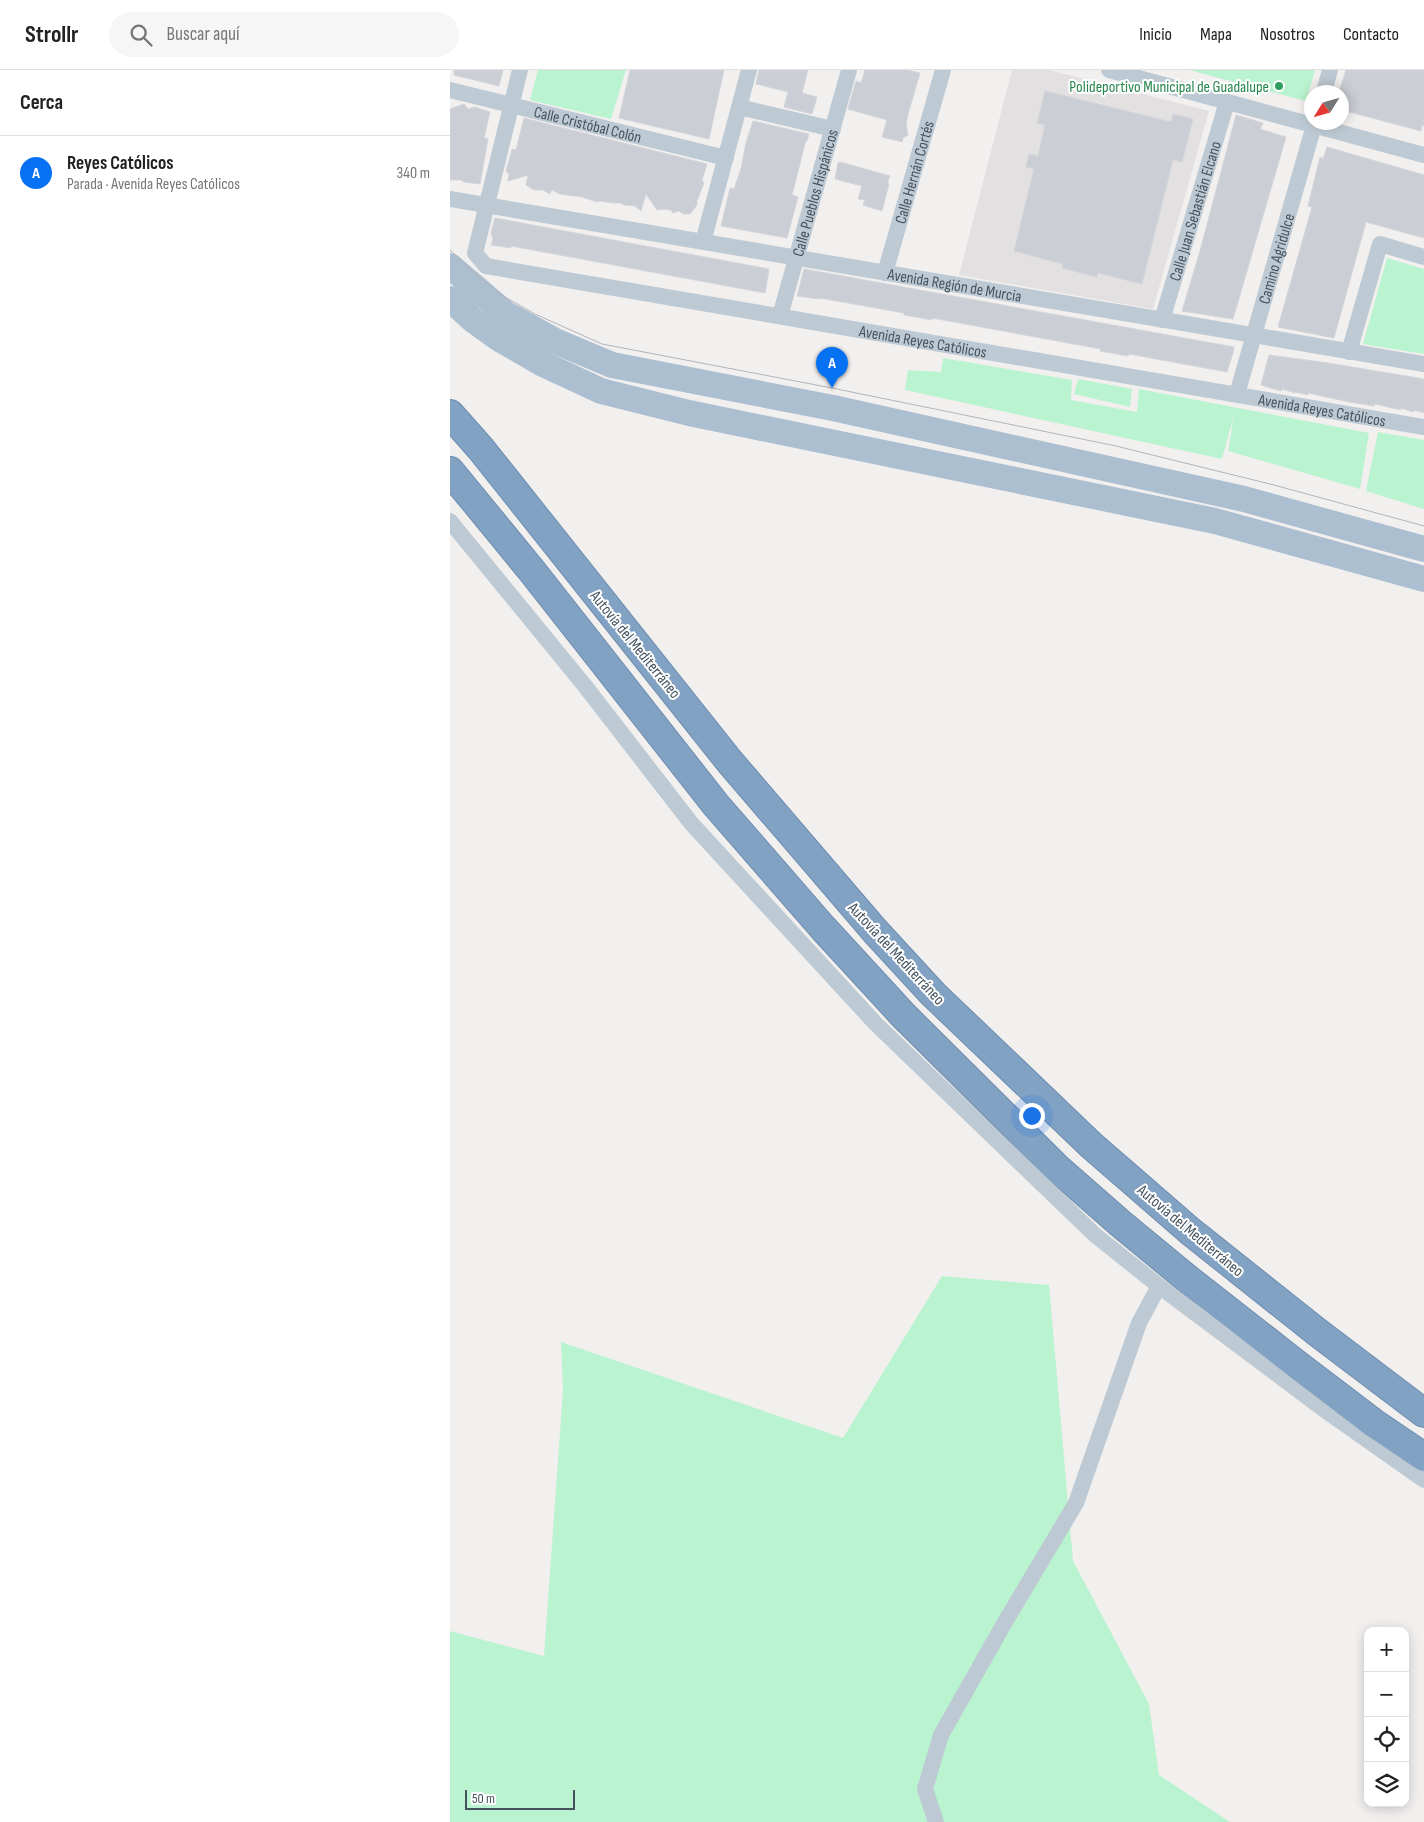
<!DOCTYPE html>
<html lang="es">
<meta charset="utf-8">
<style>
body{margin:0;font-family:"Sofia Sans Condensed",sans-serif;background:#f6f6f6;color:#222}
.controls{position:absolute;right:15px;bottom:15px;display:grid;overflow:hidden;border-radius:10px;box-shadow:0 2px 12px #0003}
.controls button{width:45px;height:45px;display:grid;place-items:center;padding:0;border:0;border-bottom:1px solid #e0e0e0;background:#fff;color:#222;font:25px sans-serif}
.compass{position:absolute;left:854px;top:15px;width:45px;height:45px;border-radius:50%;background:#fff;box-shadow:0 2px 12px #0003;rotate:233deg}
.scale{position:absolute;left:15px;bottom:12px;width:110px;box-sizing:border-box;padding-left:5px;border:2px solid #45535f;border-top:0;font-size:14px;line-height:18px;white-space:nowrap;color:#45535f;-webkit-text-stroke:4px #fff;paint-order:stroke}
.you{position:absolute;left:581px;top:1045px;width:18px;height:18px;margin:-12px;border:4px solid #fff;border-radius:50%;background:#1a73e8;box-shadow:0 0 0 8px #1a73e833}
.badge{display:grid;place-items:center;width:32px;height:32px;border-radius:50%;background:#0771f3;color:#fff;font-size:16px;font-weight:700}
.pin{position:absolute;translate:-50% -41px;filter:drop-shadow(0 1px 2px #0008)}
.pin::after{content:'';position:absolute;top:26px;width:18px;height:15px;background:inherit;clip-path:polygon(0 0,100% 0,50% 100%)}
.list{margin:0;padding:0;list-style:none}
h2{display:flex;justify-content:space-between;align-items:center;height:65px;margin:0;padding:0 20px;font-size:21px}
h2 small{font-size:16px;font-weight:400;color:#767676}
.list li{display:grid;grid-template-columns:32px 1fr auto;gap:15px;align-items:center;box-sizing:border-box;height:75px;padding:0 20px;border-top:1px solid #e0e0e0}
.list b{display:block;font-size:19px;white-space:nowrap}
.list p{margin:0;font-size:16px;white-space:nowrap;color:#767676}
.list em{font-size:16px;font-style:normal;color:#767676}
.icon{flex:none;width:28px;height:28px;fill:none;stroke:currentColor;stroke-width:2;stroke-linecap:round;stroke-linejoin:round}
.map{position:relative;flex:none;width:974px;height:1752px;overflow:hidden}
header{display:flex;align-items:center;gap:30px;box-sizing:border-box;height:70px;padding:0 25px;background:#fff;border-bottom:1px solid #e0e0e0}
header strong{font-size:24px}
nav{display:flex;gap:28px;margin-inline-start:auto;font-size:18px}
.search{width:350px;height:45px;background:#f6f6f6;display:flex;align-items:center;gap:12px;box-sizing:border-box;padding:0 18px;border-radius:28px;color:#767676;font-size:19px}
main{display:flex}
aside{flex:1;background:#fff}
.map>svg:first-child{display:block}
.education{fill:#e3e0e1}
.green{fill:#baf3cf}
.building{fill:#cbced4;stroke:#d3d5db}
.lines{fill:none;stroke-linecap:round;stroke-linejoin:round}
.motorway-casing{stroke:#6d8daf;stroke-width:30}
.minor{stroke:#becad3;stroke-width:16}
.primary{stroke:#acbfd1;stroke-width:26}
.motorway{stroke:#82a2c3;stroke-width:28}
.tram{stroke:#b1b4ba;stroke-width:1}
.leisure-dot{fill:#2e9e5b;stroke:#fff;stroke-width:2}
.labels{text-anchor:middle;stroke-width:4;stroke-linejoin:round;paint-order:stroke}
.leisure-label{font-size:16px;fill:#27864d;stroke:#fff;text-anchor:end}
.street-label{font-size:16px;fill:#45535f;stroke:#fff}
</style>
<header>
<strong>Strollr</strong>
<div class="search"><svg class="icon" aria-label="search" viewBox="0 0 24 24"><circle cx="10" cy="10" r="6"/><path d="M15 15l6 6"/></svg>Buscar aquí</div>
<nav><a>Inicio</a><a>Mapa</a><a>Nosotros</a><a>Contacto</a></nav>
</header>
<main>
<aside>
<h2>Cerca<small></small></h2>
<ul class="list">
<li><span class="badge">A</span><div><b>Reyes Católicos</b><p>Parada · Avenida Reyes Católicos</p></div><em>340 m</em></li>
</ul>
</aside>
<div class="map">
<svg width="974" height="1752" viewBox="0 0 974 1752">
<rect width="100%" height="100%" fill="#f2efef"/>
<polygon class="education" points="562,0 599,0 759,41 703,239 509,205"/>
<g class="green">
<polygon points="88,0 176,0 161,49 80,30"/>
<polygon points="739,0 865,0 856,31"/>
<polygon points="937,188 974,199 974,284 913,274"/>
<polygon points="493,288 622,310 621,330 687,342 689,319 919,363 910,419 778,381 784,345 772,389 455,320 458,300 491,302"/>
<polygon points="628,309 682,319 680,337 624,324"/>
<polygon points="928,362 974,370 974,439 916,421"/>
<polygon points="492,1206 599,1215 623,1491 699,1634 709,1705 780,1752 0,1752 0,1561 94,1586 113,1320 111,1272 393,1368"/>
</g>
<g class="building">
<polygon points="4,0 53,0 49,16 4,5"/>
<polygon points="180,0 274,0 259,69 169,48"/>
<polygon points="309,0 358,0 352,23 367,27 362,44 334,37 338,22 306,14"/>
<polygon points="415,0 457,0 470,3 458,44 456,55 458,65 453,68 452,72 432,67 437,50 398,39 406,11 411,13"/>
<polygon points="896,0 974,0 974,56 972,55 971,61 892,40 892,22 889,22"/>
<polygon points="595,21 721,52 723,44 743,49 732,92 723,90 692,214 648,203 647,207 612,198 613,194 564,181 584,99 576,97 579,84 588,86 595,55 587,53"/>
<polygon points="14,34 18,39 25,37 40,42 34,68 38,69 30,114 14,112 11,110 0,110 0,39"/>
<polygon points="786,45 813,53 810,59 836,67 783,249 732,241 750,181"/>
<polygon points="74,48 257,94 252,110 254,113 247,131 247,135 240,144 233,144 229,141 223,143 221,140 214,139 207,140 196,124 191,141 185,136 174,135 171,133 162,133 151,131 147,132 132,127 110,124 102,120 100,124 93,120 84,120 76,115 78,105 58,111 59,104 56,101 62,79 66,80"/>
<polygon points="303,51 359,64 357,71 356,70 342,125 348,127 337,168 271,156 280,118 284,119 291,99 296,73"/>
<polygon points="877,77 974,105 974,168 916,152 884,268 828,257 862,137 858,136 870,87 873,89"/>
<polygon points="390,92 440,106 437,113 439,114 432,141 413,135 415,130 408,129 412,116 385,109 388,93"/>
<polygon points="45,148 319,199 315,223 61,176 61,178 41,175 43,169 41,163"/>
<polygon points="354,199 784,277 783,283 777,302 679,284 678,286 650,281 651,279 482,248 482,250 454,245 454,243 370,228 369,229 347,226"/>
<polygon points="819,285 878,293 974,309 974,343 964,340 963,342 951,338 951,340 925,334 924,336 899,332 858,323 858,325 845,322 845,323 832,319 831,321 811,315"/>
</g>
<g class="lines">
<g class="motorway-casing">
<g id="motorway">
<polyline points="0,344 31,379 280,692 425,861 483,924 641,1075 740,1161 867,1262 974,1343"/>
<polyline points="0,401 82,501 266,735 373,858 453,945 606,1097 671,1154 739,1210 845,1293 925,1354 974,1387"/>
</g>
</g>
<g class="minor">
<path id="s1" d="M 70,0 L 25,183 L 36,196 L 974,357"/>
<polyline points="659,0 974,85"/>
<path id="s2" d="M 0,20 L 276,88"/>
<polyline points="874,22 880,0"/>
<polyline points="289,37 383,59"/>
<path id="s3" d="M 0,129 L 974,294"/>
<polyline points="253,172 299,0"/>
<path id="s4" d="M 435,203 L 493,0"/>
<path id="s5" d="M 330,246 L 399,0"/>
<path id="s6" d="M 712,250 L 777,32"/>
<polyline points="899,282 930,174 974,187"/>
<path id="s7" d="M 787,324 L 865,52"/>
<polyline points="0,451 135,616 241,753 425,953 645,1165 709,1216 876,1341 974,1410"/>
<polyline points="486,1752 475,1719 491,1665 555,1552 626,1433 689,1253 709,1216"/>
</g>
<g class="primary">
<polyline points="0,196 56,244 105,271 162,295 383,338 794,429 974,479"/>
<polyline points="0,229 23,250 48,268 93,294 151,321 239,343 765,451 974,509"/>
</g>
<use href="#motorway" class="motorway"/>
<polyline class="tram" points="0,180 24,203 53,226 85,244 152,274 382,318 666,376 824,415 974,456"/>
</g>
<circle class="leisure-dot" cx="829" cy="16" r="5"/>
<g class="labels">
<g class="leisure-label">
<text x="819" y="22">Polideportivo Municipal de Guadalupe</text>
</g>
<g class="street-label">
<text dy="6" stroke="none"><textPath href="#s2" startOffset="142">Calle Cristóbal Colón</textPath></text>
<text dy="6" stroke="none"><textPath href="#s4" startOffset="105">Calle Hernán Cortés</textPath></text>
<text dy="6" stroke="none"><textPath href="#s5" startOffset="128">Calle Pueblos Hispánicos</textPath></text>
<text dy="6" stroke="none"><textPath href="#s6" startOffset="114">Calle Juan Sebastián Elcano</textPath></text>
<text dy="6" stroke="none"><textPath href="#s7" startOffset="141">Camino Agridulce</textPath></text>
<text dy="6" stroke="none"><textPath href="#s3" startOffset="512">Avenida Región de Murcia</textPath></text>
<text dy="6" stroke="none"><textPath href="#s1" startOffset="649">Avenida Reyes Católicos</textPath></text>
<text dy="6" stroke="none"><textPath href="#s1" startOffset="1054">Avenida Reyes Católicos</textPath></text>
<text transform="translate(186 574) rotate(51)" y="6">Autovía del Mediterráneo</text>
<text transform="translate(447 883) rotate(47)" y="6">Autovía del Mediterráneo</text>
<text transform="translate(741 1160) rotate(40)" y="6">Autovía del Mediterráneo</text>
</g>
</g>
</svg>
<div class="controls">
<button>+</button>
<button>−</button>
<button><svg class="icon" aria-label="locate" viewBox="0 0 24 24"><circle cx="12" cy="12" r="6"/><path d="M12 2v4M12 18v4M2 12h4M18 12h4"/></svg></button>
<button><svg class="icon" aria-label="layers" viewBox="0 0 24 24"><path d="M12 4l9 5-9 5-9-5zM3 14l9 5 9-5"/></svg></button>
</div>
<svg class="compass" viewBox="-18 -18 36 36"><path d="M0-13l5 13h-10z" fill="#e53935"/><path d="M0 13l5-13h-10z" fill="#767676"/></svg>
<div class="scale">50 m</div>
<div class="you"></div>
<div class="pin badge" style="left:382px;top:318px">A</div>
</div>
</main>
